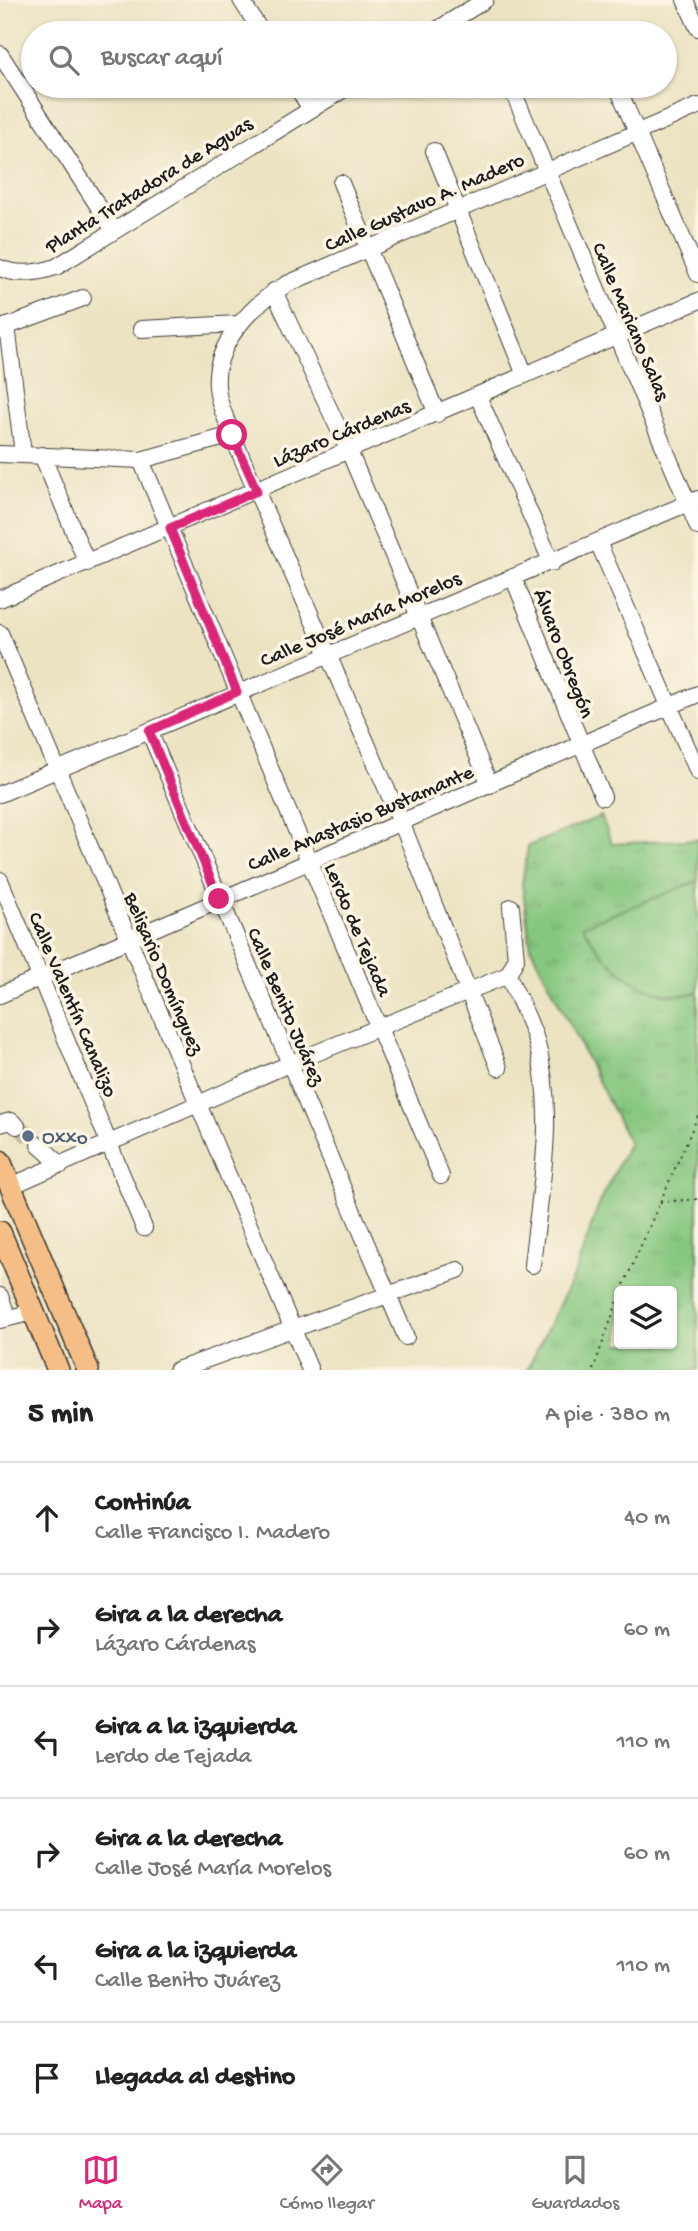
<!DOCTYPE html>
<html lang="es">
<meta charset="utf-8">
<style>
body{margin:0;font-family:"Gochi Hand",sans-serif;background:#f2f2f2;color:#222}
.controls{position:absolute;right:21px;bottom:21px;display:grid;overflow:hidden;border-radius:7px;box-shadow:0 2px 5px #0004}
.controls button{width:63px;height:63px;display:grid;place-items:center;padding:0;border:0;border-bottom:2px solid #e0e0e0;background:#fff;color:#222;font:35px sans-serif}
.stop{position:absolute;width:21px;height:21px;margin:-16px;border:5px solid #db2777;border-radius:50%;background:#fff}
.stop.end{background:#db2777;border-color:#fff;box-shadow:0 2px 7px #0008}
.list{margin:0;padding:0;list-style:none}
h2{display:flex;justify-content:space-between;align-items:center;height:91px;margin:0;padding:0 28px;font-size:30px}
h2 small{font-size:23px;font-weight:400;color:#767676}
.list li{display:grid;grid-template-columns:46px 1fr auto;gap:21px;align-items:center;box-sizing:border-box;height:112px;padding:0 28px;border-top:2px solid #e0e0e0}
.list b{display:block;font-size:26px;white-space:nowrap}
.list p{margin:0;font-size:23px;white-space:nowrap;color:#767676}
.list em{font-size:23px;font-style:normal;color:#767676}
.icon{flex:none;width:38px;height:38px;fill:none;stroke:currentColor;stroke-width:2;stroke-linecap:round;stroke-linejoin:round}
.map{position:relative;flex:none;width:698px;height:1370px;overflow:hidden}
.search{position:absolute;background:#fff;box-shadow:0 2px 5px #0004;left:21px;right:21px;top:21px;height:77px;display:flex;align-items:center;gap:18px;box-sizing:border-box;padding:0 24px;border-radius:38px;color:#767676;font-size:26px}
.sheet{height:763px;background:#fff}
nav{display:flex;justify-content:space-around;align-items:center;box-sizing:border-box;height:98px;border-top:2px solid #e0e0e0;background:#fff;font-size:19px;color:#767676}
nav a{display:grid;justify-items:center;gap:4px}
nav .on{color:#db2777}
.map>svg:first-child{display:block}
.grass{fill:url(#grass-tufts);stroke:#51724e;stroke-width:2;fill-rule:evenodd}
.pitch{fill:#86c77f;stroke:#51724e;stroke-width:2}
.lines{fill:none;stroke-linecap:round;stroke-linejoin:round}
.minor-tunnel{stroke:#c2bba2;stroke-width:16;stroke-dasharray:16 8;stroke-linecap:butt}
.minor-casing{stroke:#3b3a35;stroke-width:18}
.major-casing{stroke:#3b3a35;stroke-width:24}
.path{stroke:#3b3a35;stroke-width:2;stroke-dasharray:2 5;stroke-linecap:butt}
.minor{stroke:#fff;stroke-width:16}
.major{stroke:#f6be87;stroke-width:21}
.route{stroke:#db2777;stroke-width:9}
.service-dot{fill:#5c6f8a;stroke:#fcf5e5;stroke-width:2.5}
.labels{text-anchor:middle;stroke-width:7;stroke-linejoin:round;paint-order:stroke}
.street-label{font-size:21px;fill:#1c1c1c;stroke:#fcf5e5}
.service-label{font-size:21px;fill:#4e5e75;stroke:#fcf5e5;text-anchor:start}
</style>
<div class="map">
<svg width="698" height="1370" viewBox="0 0 698 1370">
<defs>
<pattern id="grass-tufts" width="24" height="20" patternUnits="userSpaceOnUse" patternTransform="scale(1.75)"><rect width="24" height="20" fill="#86c77f"/><path d="M3 7l-1-3M5 7V3M7 7l1-3M15 17l-1-3M17 17v-4M19 17l1-3" fill="none" stroke="#73aa6d"/></pattern>
</defs>
<rect width="100%" height="100%" fill="#fcf5e5"/>
<filter id="ink" filterUnits="userSpaceOnUse"><feTurbulence type="fractalNoise" baseFrequency=".0143" numOctaves="2"/><feDisplacementMap in="SourceGraphic" scale="14" xChannelSelector="R" yChannelSelector="G"/><feConvolveMatrix kernelMatrix="1 2 1 2 8 2 1 2 1" color-interpolation-filters="sRGB"/></filter>
<filter id="wash" filterUnits="userSpaceOnUse"><feTurbulence type="fractalNoise" baseFrequency=".00686" numOctaves="4" result="noise"/><feDisplacementMap in="SourceGraphic" scale="28" xChannelSelector="R" yChannelSelector="G"/><feGaussianBlur stdDeviation="1.57" result="paint"/><feColorMatrix in="noise" values="0 0 0 0 0 0 0 0 0 0 0 0 0 0 0 0 0 1.4 0 .05"/><feComposite in="paint" operator="in"/></filter>
<g filter="url(#wash)">
<rect width="100%" height="100%" fill="#ece3c3"/>
<path class="grass" d="M 601,816 L 612,844 L 698,839 L 698,1370 L 527,1370 L 575,1273 L 598,1207 L 629,1142 L 531,948 L 522,884 L 528,846 ZM 619,1291 L 672,1291 L 672,1344 L 619,1344 Z"/>
<path class="pitch" d="M 698,881 L 698,992 C 649,1007 606,964 582,926 Z"/>
</g>
<g filter="url(#ink)">
<g class="lines">
<polyline class="minor-tunnel" points="17,1126 39,1145"/>
<g class="minor-casing">
<g id="minor">
<polyline points="241,0 262,33"/>
<polyline points="685,0 698,28"/>
<polyline points="432,33 485,0"/>
<polyline points="0,54 113,229"/>
<polyline points="296,86 311,109"/>
<polyline points="617,86 698,274"/>
<polyline points="515,96 698,527"/>
<polyline points="434,151 525,375"/>
<polyline points="341,183 437,414"/>
<path d="M 0,268 C 18,276 38,273 56,267 L 349,86"/>
<polyline points="274,291 349,451 490,785"/>
<polyline points="7,326 23,454"/>
<polyline points="0,329 83,298"/>
<polyline points="141,329 238,324"/>
<polyline points="478,396 552,563"/>
<polyline points="0,454 141,460 232,435"/>
<polyline points="42,455 87,563"/>
<polyline points="141,460 441,1176"/>
<polyline points="598,542 698,772"/>
<polyline points="513,577 603,797"/>
<polyline points="0,599 698,301"/>
<polyline points="0,633 310,1370"/>
<polyline points="149,731 406,1337"/>
<polyline points="0,794 698,499"/>
<polyline points="0,880 144,1228"/>
<path d="M 508,975 C 517,996 529,1018 536,1040 C 557,1113 540,1191 532,1265"/>
<polyline points="0,995 698,694"/>
<path d="M 499,1068 L 402,824 L 232,435 C 228,422 220,408 218,394 C 209,348 251,305 287,284 L 698,106"/>
<polyline points="0,1124 11,1121 17,1126"/>
<polyline points="39,1145 61,1165"/>
<polyline points="11,1186 289,1064 508,975 516,959 511,907"/>
<polyline points="0,1296 8,1318"/>
<polyline points="0,1320 34,1312"/>
<polyline points="177,1370 458,1270"/>
</g>
</g>
<g class="major-casing">
<g id="major">
<polyline points="0,1161 88,1370"/>
<polyline points="0,1232 58,1370"/>
</g>
</g>
<g class="path">
<polyline points="660,1202 698,1199"/>
<polyline points="621,1291 698,1116"/>
<polyline points="593,1370 619,1297"/>
</g>
<use href="#minor" class="minor"/>
<use href="#major" class="major"/>
</g>
</g>
<g class="lines" filter="url(#ink)">
<polyline class="route" points="219,899 149,731 237,692 170,528 257,491 232,435"/>
</g>
<circle class="service-dot" cx="28" cy="1136" r="7"/>
<g class="labels">
<g class="street-label">
<text transform="translate(148 184) rotate(-32)" y="7">Planta Tratadora de Aguas</text>
<text transform="translate(424 201) rotate(-24)" y="7">Calle Gustavo A. Madero</text>
<text transform="translate(632 321) rotate(67)" y="7">Calle Mariano Salas</text>
<text transform="translate(341 432) rotate(-23)" y="7">Lázaro Cárdenas</text>
<text transform="translate(360 618) rotate(-23)" y="7">Calle José María Morelos</text>
<text transform="translate(565 653) rotate(69)" y="7">Álvaro Obregón</text>
<text transform="translate(360 817) rotate(-23)" y="7">Calle Anastasio Bustamante</text>
<text transform="translate(359 929) rotate(67)" y="7">Lerdo de Tejada</text>
<text transform="translate(165 973) rotate(67)" y="7">Belisario Domínguez</text>
<text transform="translate(74 1004) rotate(67)" y="7">Calle Valentín Canalizo</text>
<text transform="translate(287 1006) rotate(67)" y="7">Calle Benito Juárez</text>
</g>
<g class="service-label">
<text x="42" y="1143">Oxxo</text>
</g>
</g>
</svg>
<div class="controls">
<button><svg class="icon" aria-label="layers" viewBox="0 0 24 24"><path d="M12 4l9 5-9 5-9-5zM3 14l9 5 9-5"/></svg></button>
</div>
<div class="stop" style="left:232px;top:435px"></div>
<div class="stop end" style="left:219px;top:899px"></div>
<div class="search"><svg class="icon" aria-label="search" viewBox="0 0 24 24"><circle cx="10" cy="10" r="6"/><path d="M15 15l6 6"/></svg>Buscar aquí</div>
</div>
<section class="sheet">
<h2>5 min<small>A pie · 380 m</small></h2>
<ul class="list">
<li><svg class="icon" aria-label="ahead" viewBox="0 0 24 24"><path d="M12 20V5M6 11l6-6 6 6"/></svg><div><b>Continúa</b><p>Calle Francisco I. Madero</p></div><em>40 m</em></li>
<li><svg class="icon" aria-label="right" viewBox="0 0 24 24"><path d="M7 20v-9h11M14 6l5 5-5 5"/></svg><div><b>Gira a la derecha</b><p>Lázaro Cárdenas</p></div><em>60 m</em></li>
<li><svg class="icon" aria-label="left" viewBox="0 0 24 24"><path d="M17 20v-9H6M10 6l-5 5 5 5"/></svg><div><b>Gira a la izquierda</b><p>Lerdo de Tejada</p></div><em>110 m</em></li>
<li><svg class="icon" aria-label="right" viewBox="0 0 24 24"><path d="M7 20v-9h11M14 6l5 5-5 5"/></svg><div><b>Gira a la derecha</b><p>Calle José María Morelos</p></div><em>60 m</em></li>
<li><svg class="icon" aria-label="left" viewBox="0 0 24 24"><path d="M17 20v-9H6M10 6l-5 5 5 5"/></svg><div><b>Gira a la izquierda</b><p>Calle Benito Juárez</p></div><em>110 m</em></li>
<li><svg class="icon" aria-label="arrive" viewBox="0 0 24 24"><path d="M6 21V4h12l-3 4 3 4H6"/></svg><div><b>Llegada al destino</b></div></li>
</ul>
</section>
<nav>
<a class="on"><svg class="icon" aria-label="map" viewBox="0 0 24 24"><path d="M3 6l6-2 6 2 6-2v14l-6 2-6-2-6 2zM9 4v14M15 6v14"/></svg>Mapa</a>
<a><svg class="icon" aria-label="directions" viewBox="0 0 24 24"><path d="M12 3l9 9-9 9-9-9zM9 14v-3h6M13 9l2 2-2 2"/></svg>Cómo llegar</a>
<a><svg class="icon" aria-label="saved" viewBox="0 0 24 24"><path d="M7 4h10v16l-5-4-5 4z"/></svg>Guardados</a>
</nav>
